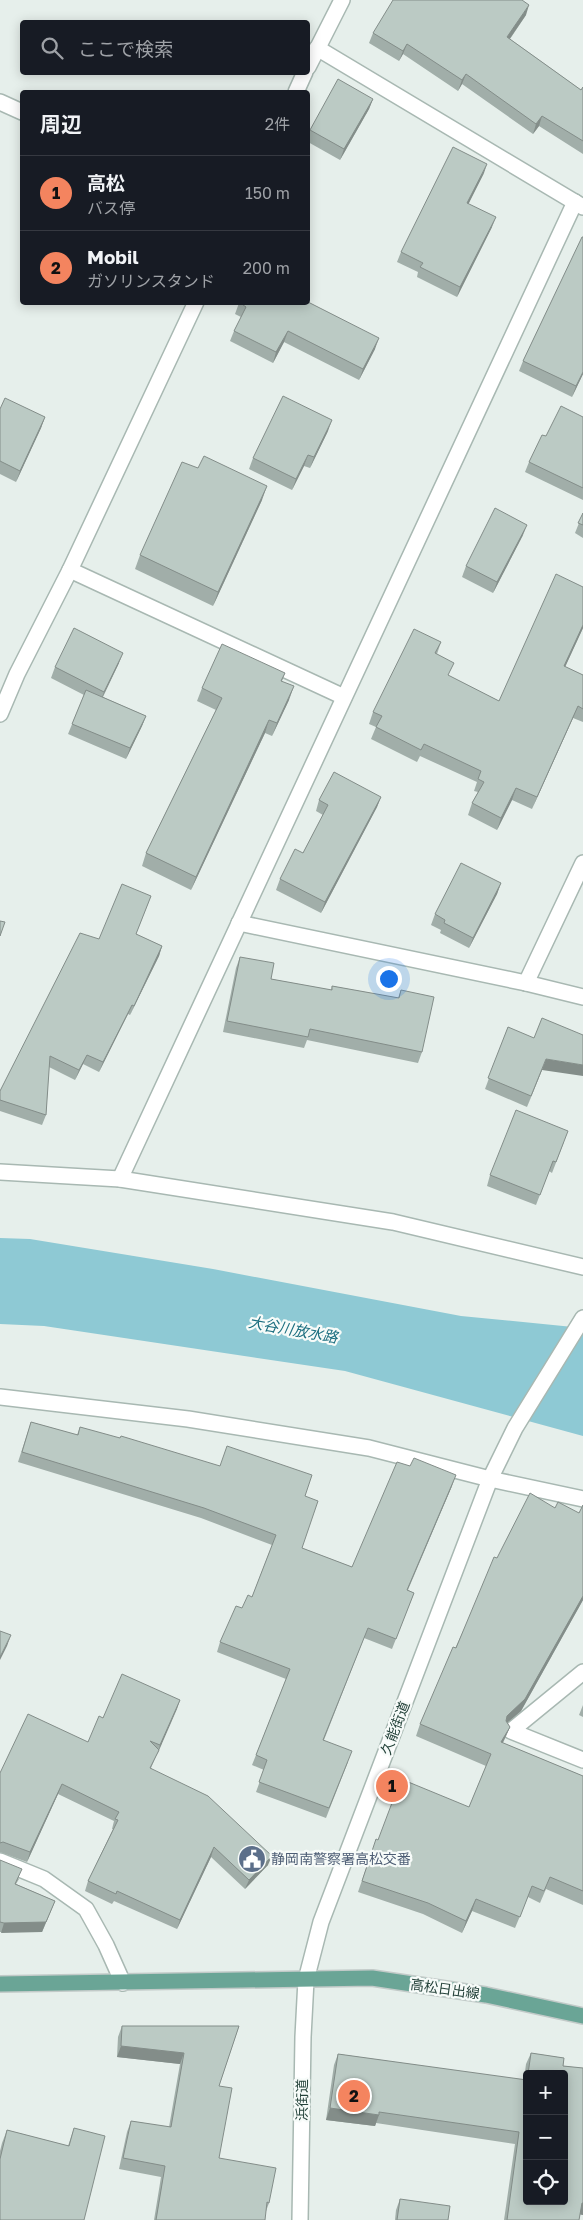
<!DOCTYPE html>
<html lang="ja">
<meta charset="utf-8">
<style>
body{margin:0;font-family:"Golos Text","Noto Sans JP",sans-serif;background:#20242c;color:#f1f3f6}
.controls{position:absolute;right:15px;bottom:15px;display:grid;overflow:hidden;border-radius:5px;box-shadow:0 2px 12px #0003}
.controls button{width:45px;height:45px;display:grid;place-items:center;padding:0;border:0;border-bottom:1px solid #363941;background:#171b24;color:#f1f3f6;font:25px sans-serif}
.you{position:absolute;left:388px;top:978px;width:18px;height:18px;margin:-12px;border:4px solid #fff;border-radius:50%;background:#1a73e8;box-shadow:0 0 0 8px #1a73e833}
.badge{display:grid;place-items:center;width:32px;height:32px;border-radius:50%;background:#f4845f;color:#111;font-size:16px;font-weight:700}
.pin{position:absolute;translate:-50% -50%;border:2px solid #fff;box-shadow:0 1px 5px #0006}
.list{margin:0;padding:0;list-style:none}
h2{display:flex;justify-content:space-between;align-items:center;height:65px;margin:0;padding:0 20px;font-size:21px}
h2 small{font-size:16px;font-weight:400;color:#9ea1a6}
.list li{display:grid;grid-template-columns:32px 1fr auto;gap:15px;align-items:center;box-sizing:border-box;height:75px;padding:0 20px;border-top:1px solid #363941}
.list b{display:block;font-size:19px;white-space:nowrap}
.list p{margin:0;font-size:16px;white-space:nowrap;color:#9ea1a6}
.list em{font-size:16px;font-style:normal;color:#9ea1a6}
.icon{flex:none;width:28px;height:28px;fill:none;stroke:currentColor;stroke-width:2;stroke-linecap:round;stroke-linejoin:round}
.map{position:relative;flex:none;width:583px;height:2220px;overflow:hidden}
.search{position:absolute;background:#171b24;box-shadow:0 2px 12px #0003;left:20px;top:20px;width:290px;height:55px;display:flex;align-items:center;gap:12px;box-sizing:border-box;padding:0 18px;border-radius:5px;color:#9ea1a6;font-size:19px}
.panel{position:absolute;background:#171b24;box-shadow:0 2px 12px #0003;left:20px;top:90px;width:290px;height:215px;border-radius:5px}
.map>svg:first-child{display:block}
.water{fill:#8ec9d4}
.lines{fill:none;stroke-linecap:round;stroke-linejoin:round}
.minor-casing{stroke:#a8b8b2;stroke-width:18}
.major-casing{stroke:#c2cac8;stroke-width:18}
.minor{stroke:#fff;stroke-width:15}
.major{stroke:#6aa596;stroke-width:15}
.wall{fill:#a1aea9;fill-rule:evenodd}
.shaded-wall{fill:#838d89}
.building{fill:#bbcac4;stroke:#838d89}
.labels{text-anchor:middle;stroke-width:4.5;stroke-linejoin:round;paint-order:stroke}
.street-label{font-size:14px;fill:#24423a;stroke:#f7fbf9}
.service-label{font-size:14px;fill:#4e5e75;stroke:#f7fbf9;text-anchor:start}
.water-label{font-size:15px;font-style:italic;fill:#1c6f80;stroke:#f7fbf9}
</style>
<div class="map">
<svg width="583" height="2220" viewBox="0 0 583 2220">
<rect width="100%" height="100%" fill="#e6efeb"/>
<polygon class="water" points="0,1238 30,1239 213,1269 461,1316 583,1328 583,1436 345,1371 44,1326 0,1324"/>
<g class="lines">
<g class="minor-casing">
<g id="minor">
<polyline points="317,48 583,207"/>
<polyline points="308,67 342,0"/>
<polyline points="296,92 305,72"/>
<polyline points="0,102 22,112"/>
<polyline points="70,570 344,697"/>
<polyline points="0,714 17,674 70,570 196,302"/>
<polyline points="239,923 526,983 583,997"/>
<polyline points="526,983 583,863"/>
<polyline points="0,1172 120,1179 393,1222 583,1267"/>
<polyline points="120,1179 575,202"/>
<polyline points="0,1397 188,1419 369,1448 490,1479 583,1499"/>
<polyline points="583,1672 511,1731 583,1760"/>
<polyline points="0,1861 44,1879 86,1909 106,1945 123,1983"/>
<polyline points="300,2220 303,2037 306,1980 321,1922 490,1479 515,1428 583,1318"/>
</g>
</g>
<g class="major-casing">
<polyline id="major" points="0,1984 372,1978 486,1995 583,2016"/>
</g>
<use href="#minor" class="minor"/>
<use href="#major" class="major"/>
</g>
<g class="wall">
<polygon points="526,15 510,39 581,90 583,87 583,154 539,126 533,134 462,84 458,91 403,54 399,61 369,43 373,33"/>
<polygon points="373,99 369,109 340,160 308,142 308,136 310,130"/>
<polygon points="484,173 468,204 492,227 457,297 417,277 418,272 397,262 401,252"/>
<polygon points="583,237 583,374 572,397 519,371 523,361"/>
<polygon points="239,303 375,349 359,380 284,342 273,363 230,341 234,331 241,317 235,314"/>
<polygon points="0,409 45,417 41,428 16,482 0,474"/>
<polygon points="583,417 583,500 525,472 529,462 546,436"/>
<polygon points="328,431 310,468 304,466 292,490 249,469 253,458"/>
<polygon points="262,500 213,606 135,569 140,555"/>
<polygon points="583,513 583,538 575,533"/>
<polygon points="523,535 493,593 462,577 466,566"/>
<polygon points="583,587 583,628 565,667 583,675 583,722 573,718 532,809 512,800 497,830 468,815 472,803 478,792 474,791 477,782 420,756 417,762 371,739 376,727 369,724 373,712 441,642 437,654 449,676 499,701"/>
<polygon points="119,663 103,697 146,716 142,726 126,759 68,734 84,695 51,678 55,667"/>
<polygon points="285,673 282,681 289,700 272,736 265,733 191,890 142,866 146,853 216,710 197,701 202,688"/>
<polygon points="381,797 377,807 321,913 276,890 280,879 303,853 323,815 316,811 319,800"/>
<polygon points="501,883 497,894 469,948 440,933 441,930 431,925 435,914"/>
<polygon points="151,896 136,934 162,946 159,956 130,1015 128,1014 99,1072 83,1064 75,1080 49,1067 46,1115 42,1125 0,1111 0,1091 99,939"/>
<polygon points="240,957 271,979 331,990 332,986 398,998 401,990 422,1052 418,1063 307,1040 304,1048 223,1032 236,968"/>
<polygon points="508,1027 542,1070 527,1107 485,1089"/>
<polygon points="564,1142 552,1173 549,1171 536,1205 487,1186 490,1175"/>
<polygon points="31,1422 77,1435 80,1427 305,1496 302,1548 352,1567 452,1486 408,1590 414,1593 392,1649 364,1638 324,1740 348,1762 326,1818 256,1792 264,1770 252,1765 286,1679 217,1652 220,1642 242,1608 252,1597 272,1545 201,1518 18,1462"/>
<polygon points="583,1505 583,1600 521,1711 507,1723 510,1727 503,1743 583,1776 583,1905 546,1889 540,1903 528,1897 515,1928 472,1911 462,1933 423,1914 358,1892 372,1851 378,1840 469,1807 486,1766 416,1736 420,1724 497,1558 555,1508 579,1513"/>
<polygon points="180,1700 151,1768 268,1865 245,1889 211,1857 177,1929 114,1901 112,1904 85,1891 88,1881 113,1829 112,1829 114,1821 58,1794 27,1862 0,1852 0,1773 88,1742 103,1718"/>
<polygon points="583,1705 583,1717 579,1715"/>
<polygon points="0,1860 19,1879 16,1884 55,1901 42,1932 0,1932"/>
<polygon points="122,2026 239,2026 219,2086 219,2158 269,2203 265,2214 265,2220 154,2220 161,2177 119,2169 127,2132 131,2121 169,2127 180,2064 117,2057 118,2037"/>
<path d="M 531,2053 L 564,2058 L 563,2066 L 583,2068 L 583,2215 L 580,2214 L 579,2220 L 504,2220 L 515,2144 L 376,2123 L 375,2126 L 326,2120 L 334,2065 L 338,2054 L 524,2080 L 526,2064 ZM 527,2074 L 564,2074 L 564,2201 L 527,2201 Z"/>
<polygon points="74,2128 84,2220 0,2220 0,2151 2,2143 7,2130 68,2146"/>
<polygon points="400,2199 448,2220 395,2220 396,2210"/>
</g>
<g class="shaded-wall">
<polygon points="529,5 526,15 504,47 507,37"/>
<polygon points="407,44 403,54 399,61 403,51"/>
<polygon points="466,74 462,84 458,91 462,80"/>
<polygon points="373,99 369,109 340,160 344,149"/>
<polygon points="542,116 539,126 533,134 536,124"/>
<polygon points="487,164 484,173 464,213 467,203"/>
<polygon points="496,217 492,227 457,297 460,287"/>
<polygon points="288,331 284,342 273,363 276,352"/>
<polygon points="379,338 375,349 359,380 363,369"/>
<polygon points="583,372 583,374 572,397 576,386"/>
<polygon points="45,417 41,428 16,482 20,471"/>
<polygon points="332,420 328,431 310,468 314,457"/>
<polygon points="308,455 304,466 292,490 296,479"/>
<polygon points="267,486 262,500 213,606 218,592"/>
<polygon points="527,525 523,535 493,593 497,582"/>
<polygon points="583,625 583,628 560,678 564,666"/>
<polygon points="123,653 119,663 100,702 104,692"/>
<polygon points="294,686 289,700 272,736 277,723"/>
<polygon points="578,706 573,718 532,809 537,797"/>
<polygon points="146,716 142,726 126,759 130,748"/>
<polygon points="269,720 265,733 191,890 196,877"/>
<polygon points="516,788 512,800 497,830 501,818"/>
<polygon points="381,797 377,807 321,913 325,902"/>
<polygon points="501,883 497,894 469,948 473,938"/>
<polygon points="162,946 159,956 130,1015 134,1006"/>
<polygon points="132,1005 128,1014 99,1072 103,1062"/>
<polygon points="87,1055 83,1064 75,1080 79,1070"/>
<polygon points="546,1059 583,1065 583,1076 542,1070 527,1107"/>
<polygon points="456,1475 452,1486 403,1600 407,1590"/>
<polygon points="583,1596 583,1600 521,1711 502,1727 507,1716"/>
<polygon points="11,1635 7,1646 0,1660 0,1657"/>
<polygon points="180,1700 177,1709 157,1755 160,1745"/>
<polygon points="510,1727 505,1738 497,1753 501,1742"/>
<polygon points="62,1784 58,1794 27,1862 30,1852"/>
<polygon points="214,1847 211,1857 177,1929 180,1920"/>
<polygon points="272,1856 268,1865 245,1889 249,1880"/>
<polygon points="476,1899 472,1911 462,1933 466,1921"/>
<polygon points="55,1901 42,1932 1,1933 4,1923"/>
<polygon points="121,2046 184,2053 180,2064 117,2057"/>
<polygon points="330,2108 379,2115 375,2126 326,2120"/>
<polygon points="582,2203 583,2203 583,2215 578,2214"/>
</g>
<g class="building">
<polygon points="393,0 522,0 529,5 507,37 581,90 583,87 583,141 542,116 536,124 466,74 462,80 407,44 403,51 373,33"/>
<polygon points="338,79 373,99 344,149 310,130"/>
<polygon points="453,147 487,164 467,203 496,217 460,287 420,267 423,263 401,252"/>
<polygon points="582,237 583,237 583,372 576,386 523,361"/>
<polygon points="239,302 308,302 379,338 363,369 288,331 276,352 234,331 246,307"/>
<polygon points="283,396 332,420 314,457 308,455 296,479 253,458"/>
<polygon points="5,398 45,417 20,471 0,461 0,409"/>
<polygon points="561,406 583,417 583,488 529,462 542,435 546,436"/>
<polygon points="204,456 267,486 218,592 140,555 182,462 198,468"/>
<polygon points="495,508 527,525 497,582 466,566"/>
<polygon points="583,513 583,525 578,523"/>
<polygon points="556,574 583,587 583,625 564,666 583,675 583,709 578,706 537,797 516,788 501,818 472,803 484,782 478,779 481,771 424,744 421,750 376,727 382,716 373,712 414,629 441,642 435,653 454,663 448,675 499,701"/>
<polygon points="74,628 123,653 104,692 55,667"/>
<polygon points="222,644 285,673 281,681 294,686 277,723 269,720 196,877 146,853 222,698 202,688"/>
<polygon points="86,690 146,716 130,748 72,724"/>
<polygon points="334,772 381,797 325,902 280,879 295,849 303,853 328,805 319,800"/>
<polygon points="461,863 501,883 473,938 444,923 445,920 435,914"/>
<polygon points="122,884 151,896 136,934 162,946 134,1006 132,1005 103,1062 87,1055 79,1070 50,1056 46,1115 0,1100 0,1091 80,933 99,939"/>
<polygon points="0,921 5,922 0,936"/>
<polygon points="240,957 274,963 271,979 332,990 332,986 399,998 401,990 434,997 422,1052 310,1029 308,1037 227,1021"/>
<polygon points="542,1018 583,1035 583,1065 546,1059 531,1096 488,1078 508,1027 534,1038"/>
<polygon points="516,1110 568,1131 556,1162 553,1161 540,1195 490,1175"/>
<polygon points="31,1422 78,1435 80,1427 120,1438 121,1436 220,1466 227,1446 312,1475 305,1496 318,1501 302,1548 352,1567 397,1462 410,1466 414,1458 456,1475 407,1590 414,1593 396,1639 368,1628 323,1740 352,1751 329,1808 259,1782 267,1760 256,1755 290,1669 220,1642 236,1606 242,1608 248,1595 252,1597 276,1535 204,1508 22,1452"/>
<polygon points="530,1493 555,1508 558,1502 579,1513 583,1505 583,1596 525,1699 507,1716 506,1721 510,1727 501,1742 583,1776 583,1891 550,1877 544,1891 532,1886 520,1917 476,1899 466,1921 428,1903 362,1881 376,1839 378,1840 401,1779 469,1807 491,1754 420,1724 453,1647 456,1648 494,1557 497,1558"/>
<polygon points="0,1631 11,1635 0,1657"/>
<polygon points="122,1674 180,1700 160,1745 150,1741 159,1750 150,1768 208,1796 272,1856 249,1880 214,1847 180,1920 117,1891 116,1894 88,1881 118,1820 115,1819 119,1812 62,1784 30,1852 3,1842 0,1843 0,1773 28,1714 88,1742 99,1716 103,1718"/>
<polygon points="0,1860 22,1869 15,1884 55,1901 46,1922 4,1923 0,1922"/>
<polygon points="122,2026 239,2026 219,2086 232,2088 219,2158 276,2168 269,2203 267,2202 265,2220 156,2220 165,2166 123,2158 131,2121 171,2127 184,2053 121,2046"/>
<polygon points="531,2053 564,2058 563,2066 583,2068 583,2203 582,2203 579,2220 507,2220 519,2132 379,2112 379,2115 330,2108 338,2054 527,2080 527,2201 564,2201 564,2074 528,2074"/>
<polygon points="74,2128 105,2136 84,2220 0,2220 0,2159 7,2130 69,2146"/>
<polygon points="400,2199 450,2206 448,2220 397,2220"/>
</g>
<defs>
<g id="civic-disc" transform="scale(1.4375)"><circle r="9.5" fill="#5c6f8a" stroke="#f7fbf9"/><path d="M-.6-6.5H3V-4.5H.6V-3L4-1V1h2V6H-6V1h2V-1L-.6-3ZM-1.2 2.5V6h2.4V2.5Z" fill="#fff"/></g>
</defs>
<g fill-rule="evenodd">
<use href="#civic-disc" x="252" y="1859"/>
</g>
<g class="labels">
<g class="street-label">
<text transform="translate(395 1728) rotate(-69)" y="5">久能街道</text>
<text transform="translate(445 1989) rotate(8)" y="5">高松日出線</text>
<text transform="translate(302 2100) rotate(-89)" y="5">浜街道</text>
</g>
<g class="service-label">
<text x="271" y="1864">静岡南警察署高松交番</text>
</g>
<g class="water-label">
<text transform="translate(293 1330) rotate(10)" y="5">大谷川放水路</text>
</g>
</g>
</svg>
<div class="controls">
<button>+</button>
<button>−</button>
<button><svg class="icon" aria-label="locate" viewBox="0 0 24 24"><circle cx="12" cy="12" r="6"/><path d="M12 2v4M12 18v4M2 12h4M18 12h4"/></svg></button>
</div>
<div class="you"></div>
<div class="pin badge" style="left:392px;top:1786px">1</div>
<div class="pin badge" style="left:354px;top:2096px">2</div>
<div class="search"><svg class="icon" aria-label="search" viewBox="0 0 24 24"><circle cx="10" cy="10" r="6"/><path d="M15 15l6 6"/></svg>ここで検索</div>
<section class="panel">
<h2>周辺<small>2件</small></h2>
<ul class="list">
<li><span class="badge">1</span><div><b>高松</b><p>バス停</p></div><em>150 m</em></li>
<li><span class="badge">2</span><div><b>Mobil</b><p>ガソリンスタンド</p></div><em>200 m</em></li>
</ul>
</section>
</div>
